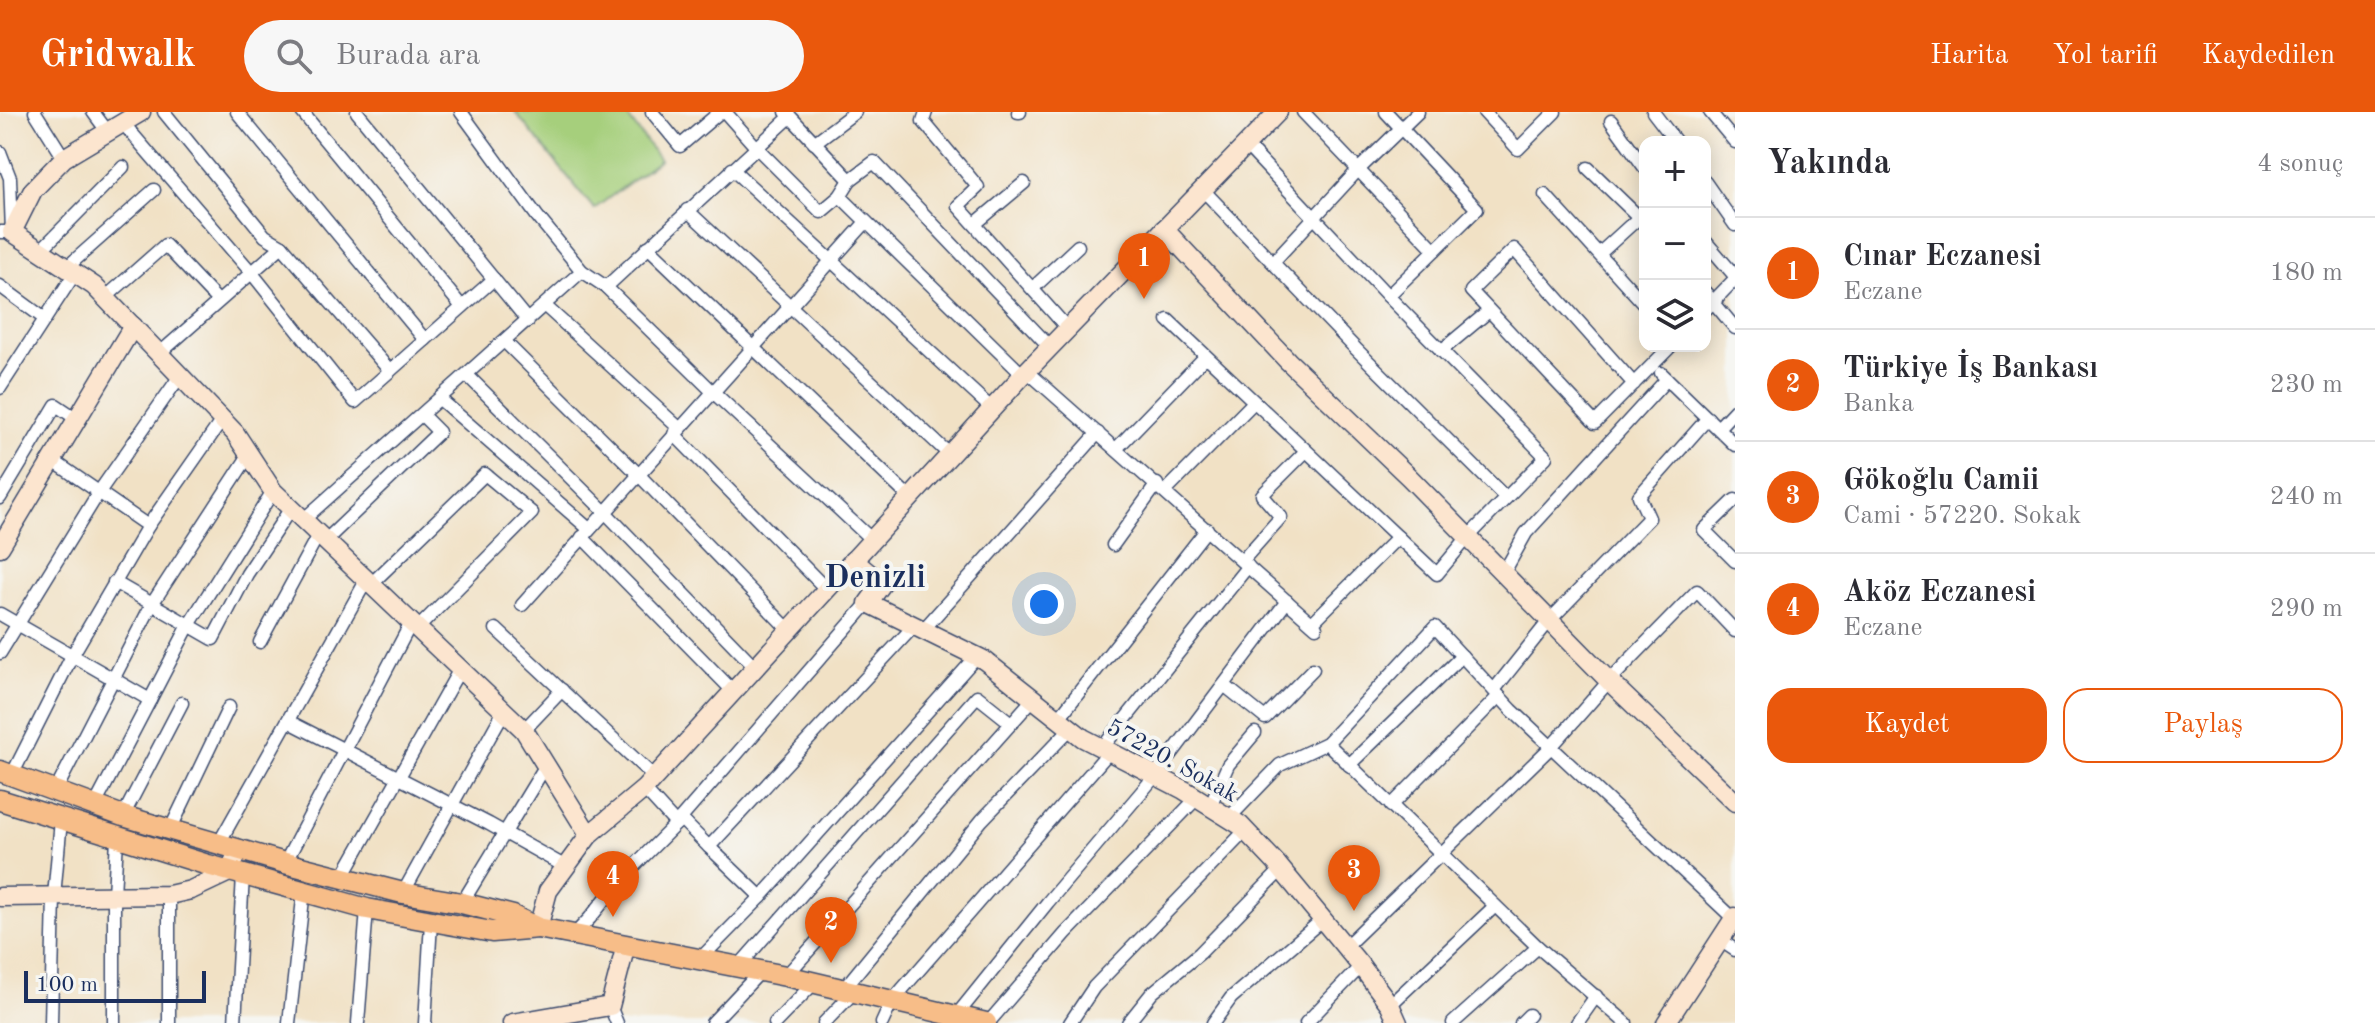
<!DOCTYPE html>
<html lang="tr">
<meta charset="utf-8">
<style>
body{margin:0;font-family:"Old Standard TT",serif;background:#f7f7f7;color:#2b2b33}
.controls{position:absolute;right:24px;top:24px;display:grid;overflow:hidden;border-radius:16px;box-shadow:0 4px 20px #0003}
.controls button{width:72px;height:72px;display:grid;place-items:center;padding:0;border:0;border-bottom:2px solid #e1e1e2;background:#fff;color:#2b2b33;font:40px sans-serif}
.scale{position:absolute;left:24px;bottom:20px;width:182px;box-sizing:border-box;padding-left:8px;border:4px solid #1b2f5e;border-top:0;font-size:22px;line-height:28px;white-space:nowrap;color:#1b2f5e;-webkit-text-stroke:6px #f6f6f2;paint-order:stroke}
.you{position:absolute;left:1044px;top:492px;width:28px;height:28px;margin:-20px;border:6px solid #fff;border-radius:50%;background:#1a73e8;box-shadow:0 0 0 12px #1a73e833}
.badge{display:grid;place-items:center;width:52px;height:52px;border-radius:50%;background:#ea580c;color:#fff;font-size:26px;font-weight:700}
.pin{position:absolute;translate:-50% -66px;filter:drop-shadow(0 2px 4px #0008)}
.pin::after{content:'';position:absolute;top:42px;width:28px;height:24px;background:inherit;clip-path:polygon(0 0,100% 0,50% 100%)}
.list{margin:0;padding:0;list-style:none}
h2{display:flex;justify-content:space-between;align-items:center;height:104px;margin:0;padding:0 32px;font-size:34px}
h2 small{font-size:26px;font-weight:400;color:#7c7c81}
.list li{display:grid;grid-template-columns:52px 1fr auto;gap:24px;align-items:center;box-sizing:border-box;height:112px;padding:0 32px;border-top:2px solid #e1e1e2}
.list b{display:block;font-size:30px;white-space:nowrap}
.list p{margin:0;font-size:26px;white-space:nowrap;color:#7c7c81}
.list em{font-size:26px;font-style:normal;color:#7c7c81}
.actions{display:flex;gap:16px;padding:24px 32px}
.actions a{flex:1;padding:18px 0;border:2px solid #ea580c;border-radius:24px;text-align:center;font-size:28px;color:#ea580c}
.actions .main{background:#ea580c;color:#fff}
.icon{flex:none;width:44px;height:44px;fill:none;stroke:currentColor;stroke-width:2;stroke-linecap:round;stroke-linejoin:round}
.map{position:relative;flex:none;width:1735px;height:911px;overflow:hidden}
header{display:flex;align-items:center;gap:48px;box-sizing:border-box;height:112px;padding:0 40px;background:#ea580c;color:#fff}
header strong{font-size:38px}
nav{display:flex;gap:44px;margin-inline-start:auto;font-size:28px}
.search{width:560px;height:72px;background:#f7f7f7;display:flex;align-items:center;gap:20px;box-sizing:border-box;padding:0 28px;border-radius:44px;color:#7c7c81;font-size:30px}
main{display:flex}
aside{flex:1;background:#fff}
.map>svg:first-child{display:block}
.green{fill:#a6cf7b;stroke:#607f6c;stroke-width:2}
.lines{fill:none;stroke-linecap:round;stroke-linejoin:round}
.street-casing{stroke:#3b4a6d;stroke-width:15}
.secondary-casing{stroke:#3b4a6d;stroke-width:21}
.primary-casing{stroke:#3b4a6d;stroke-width:23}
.street{stroke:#fff;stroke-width:12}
.secondary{stroke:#fce5cf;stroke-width:18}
.primary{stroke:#f7bd88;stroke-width:20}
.labels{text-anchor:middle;stroke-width:8;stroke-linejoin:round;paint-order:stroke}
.street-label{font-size:24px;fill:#1b2f5e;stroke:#f6f6f2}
.district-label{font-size:32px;font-weight:bold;fill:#1b2f5e;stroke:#f6f6f2}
</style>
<header>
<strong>Gridwalk</strong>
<div class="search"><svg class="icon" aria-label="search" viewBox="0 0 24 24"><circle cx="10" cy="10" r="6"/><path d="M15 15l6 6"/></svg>Burada ara</div>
<nav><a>Harita</a><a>Yol tarifi</a><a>Kaydedilen</a></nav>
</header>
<main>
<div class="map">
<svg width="1735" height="911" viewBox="0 0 1735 911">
<rect width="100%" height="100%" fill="#f6f6f2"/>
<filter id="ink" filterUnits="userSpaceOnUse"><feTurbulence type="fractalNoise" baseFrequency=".0125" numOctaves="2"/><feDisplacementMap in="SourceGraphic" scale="16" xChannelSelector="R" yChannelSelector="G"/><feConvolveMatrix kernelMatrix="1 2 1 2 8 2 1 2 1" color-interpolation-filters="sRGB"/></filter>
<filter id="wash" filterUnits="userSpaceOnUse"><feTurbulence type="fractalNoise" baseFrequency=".006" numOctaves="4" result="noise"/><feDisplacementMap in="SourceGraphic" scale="32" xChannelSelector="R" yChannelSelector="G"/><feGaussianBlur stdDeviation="1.8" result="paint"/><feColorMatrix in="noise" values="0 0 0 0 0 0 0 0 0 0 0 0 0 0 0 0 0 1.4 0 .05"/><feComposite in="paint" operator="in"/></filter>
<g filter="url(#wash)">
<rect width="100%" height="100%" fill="#f1e1c5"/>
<polygon class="green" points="515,0 624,0 660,48 594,97"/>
</g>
<g filter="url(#ink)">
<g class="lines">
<g class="street-casing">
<g id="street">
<polyline points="35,0 64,46"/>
<polyline points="93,0 107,19"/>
<polyline points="164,0 265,124 282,134 390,259"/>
<polyline points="237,0 425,228"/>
<polyline points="302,0 462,195"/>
<polyline points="357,0 528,209"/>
<polyline points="461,0 537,104 582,159 606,175 712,279 872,428"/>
<polyline points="652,0 680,34 720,0"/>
<polyline points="725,0 756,35 821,100 840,84 850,68 874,50 1050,235"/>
<polyline points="786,0 850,68"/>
<polyline points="926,0 923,9 978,75 958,94 1068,217"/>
<polyline points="1018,0 1020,0"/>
<polyline points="1303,0 1435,138"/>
<polyline points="1386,0 1477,97 1388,184"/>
<polyline points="1484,0 1518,37 1555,0"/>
<polyline points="1653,0 1676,30"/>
<polyline points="1710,0 1735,30"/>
<polyline points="1611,9 1645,56"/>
<polyline points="122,10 251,160 355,290 494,167"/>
<polyline points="814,31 855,0"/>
<polyline points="0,40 10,66 12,120 0,120"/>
<polyline points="1588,56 1645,111"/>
<polyline points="732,57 992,297"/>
<polyline points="1705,70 1735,113"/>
<polyline points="1203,78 1356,237 1506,386"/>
<polyline points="1545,83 1645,193"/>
<polyline points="840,84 1023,263"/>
<polyline points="687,98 950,343"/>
<polyline points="975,112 1024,71"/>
<polyline points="1705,129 1735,164"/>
<polyline points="648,135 910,386"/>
<polyline points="40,139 123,55"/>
<polyline points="1599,142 1645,100"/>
<polyline points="1273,150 1358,58 1418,0"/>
<polyline points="66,156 154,78"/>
<polyline points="0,174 45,207"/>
<polyline points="606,175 790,5"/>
<polyline points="1033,176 1078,134"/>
<polyline points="1705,180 1735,216"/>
<polyline points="105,186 165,133 218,189"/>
<polyline points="544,193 679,316"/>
<polyline points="1705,198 1735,167"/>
<polyline points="1168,208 1437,462 1468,425 1546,345 1388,184 1246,33"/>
<polyline points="505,230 638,362 789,518"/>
<polyline points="1441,239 1489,199"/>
<polyline points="159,242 282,134"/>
<polyline points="1027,259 1316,515"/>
<polyline points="1661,261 1735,333"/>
<polyline points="468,264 605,400 755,555"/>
<polyline points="1634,272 1514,137 1471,179 1595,311 1671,234"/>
<polyline points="0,276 75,161"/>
<polyline points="441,288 589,417"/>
<polyline points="1718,316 1735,298"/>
<polyline points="674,322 826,477"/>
<polyline points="1116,337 1205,245"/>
<polyline points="52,348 148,414"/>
<polyline points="1165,380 1254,290"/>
<polyline points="0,386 56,293 77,307"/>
<polyline points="1735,388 1704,418 1735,449"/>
<polyline points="303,408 582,159"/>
<polyline points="582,425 733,579"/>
<polyline points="325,429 439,320 423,304"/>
<polyline points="1113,433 1157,372"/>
<polyline points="1242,449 1281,405 1262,383 1306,339"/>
<polyline points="1503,462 1526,421 1667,267"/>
<polyline points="114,470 213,527 247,462 291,396"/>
<polyline points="370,473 485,362 532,401 417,517"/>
<polyline points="522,493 866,110"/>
<polyline points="0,502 150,588 94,695"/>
<polyline points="1312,511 1398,425"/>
<polyline points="496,517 654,665"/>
<polyline points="923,518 1098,321"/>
<polyline points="260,530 318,423"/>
<polyline points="0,541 99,380 180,264"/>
<polyline points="1224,573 1265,606 1313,557"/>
<polyline points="1494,578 1549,509 1649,406 1639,384 1708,306"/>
<polyline points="150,588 189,513 273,379"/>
<polyline points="1058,607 1207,417"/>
<polyline points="288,609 489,712 566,755"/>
<polyline points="524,618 562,578"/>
<polyline points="1327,631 1538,835 1626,911"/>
<polyline points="1102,636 1248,454"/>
<polyline points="1349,653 1462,544"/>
<polyline points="12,663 73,542 148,414 222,308"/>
<polyline points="644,677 676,712 868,491"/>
<polyline points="56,678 152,492 249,343"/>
<polyline points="1210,694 1228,653 1255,621"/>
<polyline points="1391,694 1499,584"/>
<polyline points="123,704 182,591"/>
<polyline points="1229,706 1280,653 1327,631 1435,515 1512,598 1734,807"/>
<polyline points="681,707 709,735"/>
<polyline points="170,718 229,595"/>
<polyline points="219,731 366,469"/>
<polyline points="285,751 411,511"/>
<polyline points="343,764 460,557"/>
<polyline points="403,781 504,599"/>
<polyline points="169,783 169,911"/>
<polyline points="761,785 709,735 914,514"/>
<polyline points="462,791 546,653"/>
<polyline points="573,824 590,806 623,765 676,712"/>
<polyline points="1720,828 1735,838"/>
<polyline points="1345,835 1551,635 1609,569 1697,479 1735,519"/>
<polyline points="701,846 761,785 977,544"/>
<polyline points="738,855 977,584 1011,611"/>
<polyline points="786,864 1033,587"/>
<polyline points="842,879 982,708 1070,617"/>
<polyline points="1390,893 1495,794"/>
<polyline points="610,894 617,911"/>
<polyline points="956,904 1048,790 1155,664 1287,489"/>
<polyline points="51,911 54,784 61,708"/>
<polyline points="114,911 114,783 117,726"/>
<polyline points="235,911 243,763"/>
<polyline points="289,911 304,778"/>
<polyline points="358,911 367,797"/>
<polyline points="425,911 431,810"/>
<polyline points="712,911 761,859"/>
<polyline points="775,911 814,871"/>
<polyline points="824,911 853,881"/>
<polyline points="882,911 892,889 1109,640"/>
<polyline points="988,911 1066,821 1197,686"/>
<polyline points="1070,911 1094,875 1245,719"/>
<polyline points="1128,911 1152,881 1200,841 1281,758"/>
<polyline points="1213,911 1231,886 1322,808"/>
<polyline points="1306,911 1361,854"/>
<polyline points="1453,911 1538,835"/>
<polyline points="1521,911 1529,903"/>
<polyline points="1577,911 1596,884"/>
</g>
</g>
<g class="secondary-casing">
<g id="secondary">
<polyline points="141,0 64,46 33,78 12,120 94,174 235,321 273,379 524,618 589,723"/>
<polyline points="1164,117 1288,249 1409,365 1609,569 1735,690"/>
<polyline points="0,435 133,214"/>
<polyline points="853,448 882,472 868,491 984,548 1083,626 1184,678 1240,713 1276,751 1361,854 1390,893 1398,911"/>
<polyline points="0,785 169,783 191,778 229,760 239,737"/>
<polyline points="538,816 548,779 589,723 644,677 1023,263 1278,0"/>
<polyline points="512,911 610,894 626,833"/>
<polyline points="1666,911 1735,805"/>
</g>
</g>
<g class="primary-casing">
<g id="primary">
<polyline points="0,659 123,704 285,751 403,781 462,791 513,804 538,816 786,864 986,911"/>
<polyline points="0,688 208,753 367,797 492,820 538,816"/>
</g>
</g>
<use href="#street" class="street"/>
<use href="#secondary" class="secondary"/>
<use href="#primary" class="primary"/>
</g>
</g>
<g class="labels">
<g class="street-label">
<text transform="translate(1173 648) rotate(29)" y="8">57220. Sokak</text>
</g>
<g class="district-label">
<text x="875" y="475">Denizli</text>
</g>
</g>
</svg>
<div class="controls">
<button>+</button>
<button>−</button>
<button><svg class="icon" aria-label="layers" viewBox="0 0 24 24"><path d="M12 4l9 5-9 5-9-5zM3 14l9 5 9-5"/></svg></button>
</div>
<div class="scale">100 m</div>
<div class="you"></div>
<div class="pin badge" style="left:1144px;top:187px">1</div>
<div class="pin badge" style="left:831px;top:851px">2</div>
<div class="pin badge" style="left:1354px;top:799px">3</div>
<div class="pin badge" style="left:613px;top:805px">4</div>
</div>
<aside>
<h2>Yakında<small>4 sonuç</small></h2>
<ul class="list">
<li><span class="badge">1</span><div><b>Cınar Eczanesi</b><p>Eczane</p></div><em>180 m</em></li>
<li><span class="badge">2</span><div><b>Türkiye İş Bankası</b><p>Banka</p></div><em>230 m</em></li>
<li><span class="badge">3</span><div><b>Gökoğlu Camii</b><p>Cami · 57220. Sokak</p></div><em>240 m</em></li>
<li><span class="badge">4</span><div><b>Aköz Eczanesi</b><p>Eczane</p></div><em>290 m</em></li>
</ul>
<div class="actions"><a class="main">Kaydet</a><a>Paylaş</a></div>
</aside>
</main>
